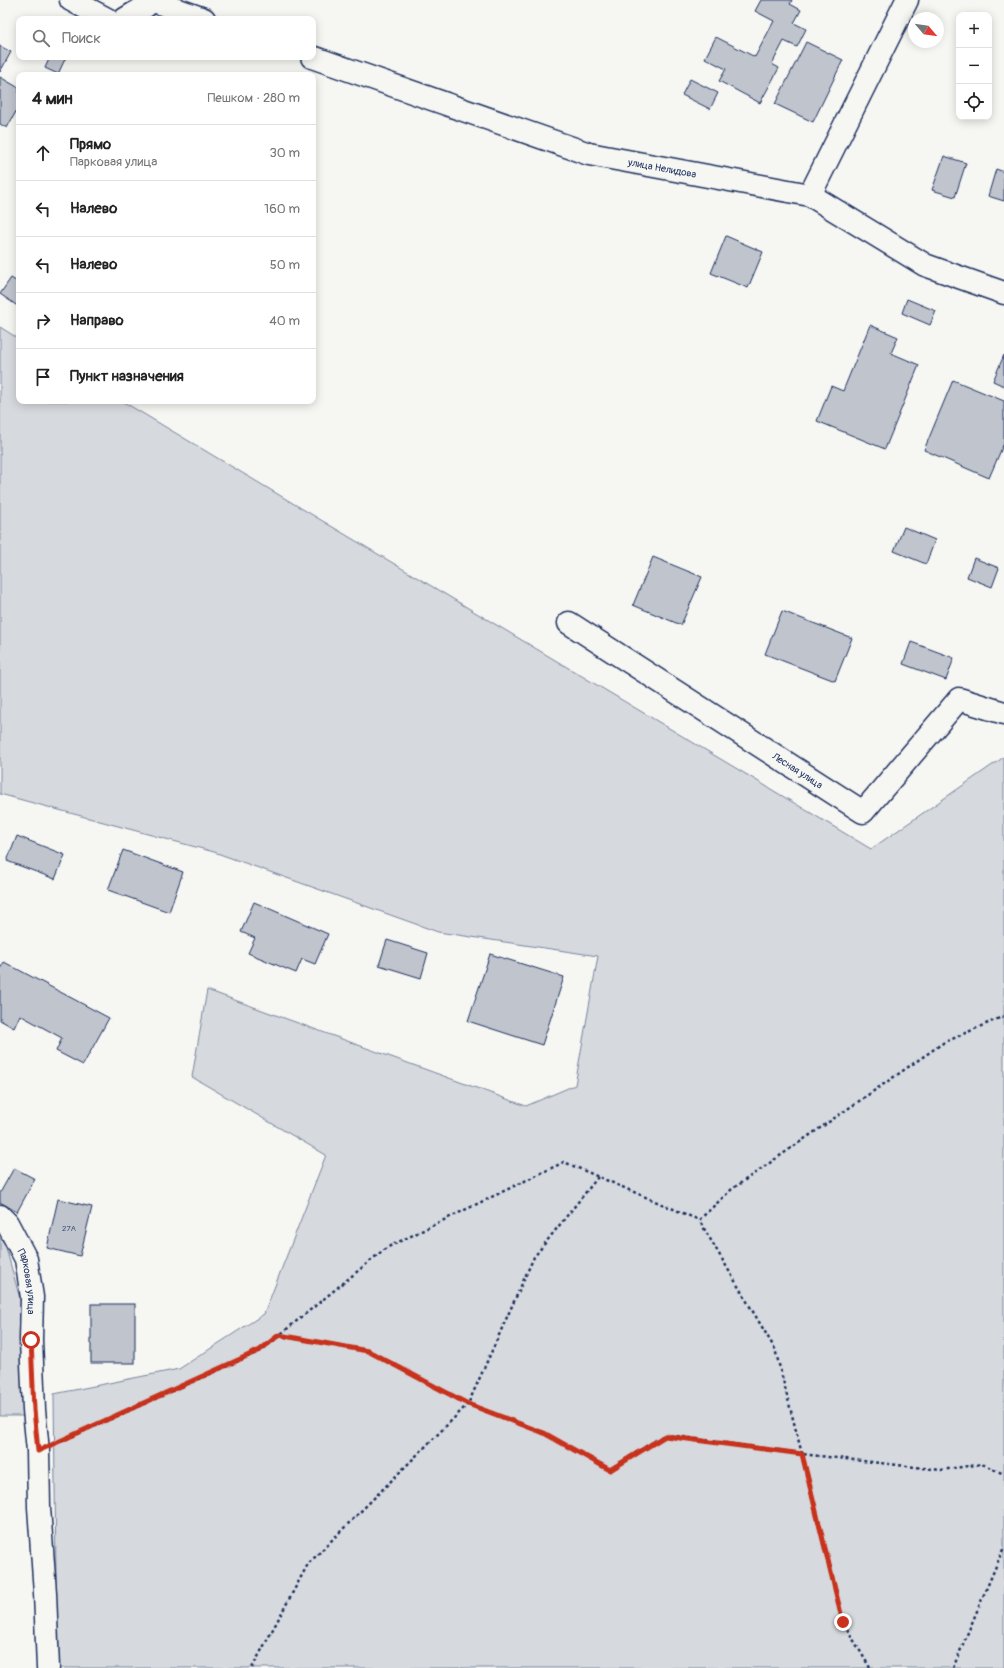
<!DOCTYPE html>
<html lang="ru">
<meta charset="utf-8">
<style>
body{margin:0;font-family:Pangolin,sans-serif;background:#f6f6f6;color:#222}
.controls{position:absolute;right:12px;top:12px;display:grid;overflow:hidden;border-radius:8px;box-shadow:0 2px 10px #0003}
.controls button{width:36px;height:36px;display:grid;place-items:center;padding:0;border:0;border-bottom:1px solid #e0e0e0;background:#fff;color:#222;font:20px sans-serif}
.compass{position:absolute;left:908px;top:12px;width:36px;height:36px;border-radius:50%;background:#fff;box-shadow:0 2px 10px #0003;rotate:119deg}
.stop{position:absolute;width:12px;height:12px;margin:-9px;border:3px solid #c8321e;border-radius:50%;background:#fff}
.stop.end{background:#c8321e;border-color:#fff;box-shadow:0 1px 4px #0008}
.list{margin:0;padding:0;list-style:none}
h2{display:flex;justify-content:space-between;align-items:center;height:52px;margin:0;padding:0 16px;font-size:17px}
h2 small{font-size:13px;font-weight:400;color:#767676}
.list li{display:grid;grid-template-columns:26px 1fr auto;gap:12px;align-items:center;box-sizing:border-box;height:56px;padding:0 16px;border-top:1px solid #e0e0e0}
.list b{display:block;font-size:15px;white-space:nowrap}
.list p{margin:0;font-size:13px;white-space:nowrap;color:#767676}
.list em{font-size:13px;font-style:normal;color:#767676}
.icon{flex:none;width:22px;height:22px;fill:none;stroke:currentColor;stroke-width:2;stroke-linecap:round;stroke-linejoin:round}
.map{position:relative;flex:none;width:1004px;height:1668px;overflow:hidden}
.search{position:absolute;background:#fff;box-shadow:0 2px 10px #0003;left:16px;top:16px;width:300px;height:44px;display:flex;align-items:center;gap:10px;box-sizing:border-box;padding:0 14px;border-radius:8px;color:#767676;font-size:15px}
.panel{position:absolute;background:#fff;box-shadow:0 2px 10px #0003;left:16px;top:72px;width:300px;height:332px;border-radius:8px}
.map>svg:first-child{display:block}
.green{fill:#d6d9dd;stroke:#78849e}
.building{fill:#c0c4cd;stroke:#1b2f5e}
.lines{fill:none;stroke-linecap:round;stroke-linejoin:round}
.minor-casing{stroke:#1b2f5e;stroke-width:25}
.path{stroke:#1b2f5e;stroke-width:2.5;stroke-dasharray:3 3;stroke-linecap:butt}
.minor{stroke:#f6f6f2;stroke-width:22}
.route{stroke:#c8321e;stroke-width:5}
.labels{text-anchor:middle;stroke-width:3.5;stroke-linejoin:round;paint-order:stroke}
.number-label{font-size:8px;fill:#44547a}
.street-label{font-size:10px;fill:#1b2f5e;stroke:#f6f6f2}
</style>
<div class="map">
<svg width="1004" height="1668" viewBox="0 0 1004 1668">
<rect width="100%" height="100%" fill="#f6f6f2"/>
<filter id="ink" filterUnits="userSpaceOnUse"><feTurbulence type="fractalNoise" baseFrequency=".025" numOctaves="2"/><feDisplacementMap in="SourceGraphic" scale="8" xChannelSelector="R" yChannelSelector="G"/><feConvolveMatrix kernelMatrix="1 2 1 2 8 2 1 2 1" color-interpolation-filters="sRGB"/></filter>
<g filter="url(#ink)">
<g class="green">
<polygon points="0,327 19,339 19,401 122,401 871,849 1004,757 1004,1668 57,1668 54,1394 179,1369 264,1314 326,1155 192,1077 207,990 526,1106 575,1085 598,956 438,932 214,852 0,794"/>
<polygon points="0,1238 5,1244 23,1310 23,1416 0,1416"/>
</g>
<g class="building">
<polygon points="761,0 792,0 790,4 801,10 794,23 806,29 797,47 784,41 772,64 779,68 760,103 719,81 726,69 705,58 716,37 755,57 774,21 755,11"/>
<polygon points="806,42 843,60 813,122 775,104"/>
<polygon points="0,46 11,52 0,72"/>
<polygon points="50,57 66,57 58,74 45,68"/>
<polygon points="0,77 19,88 19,106 7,128 0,124"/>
<polygon points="690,79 718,93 710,109 682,95"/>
<polygon points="944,156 966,163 955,197 932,190"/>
<polygon points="996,169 1004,172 1004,201 988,196"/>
<polygon points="726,236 763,252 748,288 711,273"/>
<polygon points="11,278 19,283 19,307 0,294"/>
<polygon points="907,299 936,311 930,325 902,313"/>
<polygon points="870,325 898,337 891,353 919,365 885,449 817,421 831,386 843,391"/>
<polygon points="1004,355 1004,386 993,381"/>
<polygon points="953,380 1004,401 1004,443 989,478 924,450"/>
<polygon points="904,527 935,540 926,564 894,551"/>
<polygon points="653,557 702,577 681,625 633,605"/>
<polygon points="974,558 999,568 992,587 967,577"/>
<polygon points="782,611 852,638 835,681 765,654"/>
<polygon points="911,642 954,658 946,680 903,664"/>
<polygon points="17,836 65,855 55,879 7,861"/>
<polygon points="123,850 183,872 169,912 108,890"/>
<polygon points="254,902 328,934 315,964 302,959 296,973 248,953 255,938 241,932"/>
<polygon points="387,940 428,953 421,978 379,965"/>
<polygon points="490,954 564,977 542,1045 468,1021"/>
<polygon points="4,962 109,1018 83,1065 56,1051 62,1038 20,1015 14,1028 0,1020 0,969"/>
<polygon points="14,1168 35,1179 17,1212 0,1202 0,1193"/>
<polygon points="58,1199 92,1207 80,1256 47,1248"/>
<rect x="91" y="1304" width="44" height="59"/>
</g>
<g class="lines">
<g class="minor-casing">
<g id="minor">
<polyline points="71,0 107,19"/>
<polyline points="157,0 156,2 204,19"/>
<polyline points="125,19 146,6 150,0"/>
<path id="s1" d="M 312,57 L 589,154 L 810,195 L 925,265 L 1004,293"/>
<polyline points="810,195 907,0"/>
<path id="s2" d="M 569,623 L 863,812 L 959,699 L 1004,713"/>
<path id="s3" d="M 0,1216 L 7,1223 L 26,1259 L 32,1297 L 31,1340 L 34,1410 L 38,1451 L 39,1507 L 45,1593 L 48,1668"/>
</g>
</g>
<g class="path">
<polyline points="598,1177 534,1257 468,1404 544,1433 610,1470 665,1435 802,1454 775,1349 699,1220"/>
<polyline points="61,1441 260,1351 386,1248 564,1162 699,1220 732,1189 943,1043 1004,1016"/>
<polyline points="252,1668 308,1564 468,1404 368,1351 279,1335"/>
<polyline points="870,1668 843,1622 802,1454 941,1470 982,1464 1004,1474"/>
<polyline points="953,1668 1004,1547"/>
</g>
<use href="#minor" class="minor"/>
</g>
</g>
<g class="lines" filter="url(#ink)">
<polyline class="route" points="31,1340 34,1410 38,1451 260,1350 279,1335 368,1351 468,1404 544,1433 610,1470 665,1436 802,1454 843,1622"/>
</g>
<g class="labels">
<g class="number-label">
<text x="69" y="1231">27А</text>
</g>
<g class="street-label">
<text dy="4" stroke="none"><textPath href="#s1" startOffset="368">улица Нелидова</textPath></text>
<text dy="4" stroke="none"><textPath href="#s2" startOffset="272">Лесная улица</textPath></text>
<text dy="4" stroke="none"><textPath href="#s3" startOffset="73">Парковая улица</textPath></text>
</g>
</g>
</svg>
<div class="controls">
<button>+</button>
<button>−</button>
<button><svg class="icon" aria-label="locate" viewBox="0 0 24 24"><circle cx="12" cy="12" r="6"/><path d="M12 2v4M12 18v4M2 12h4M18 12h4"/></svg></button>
</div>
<svg class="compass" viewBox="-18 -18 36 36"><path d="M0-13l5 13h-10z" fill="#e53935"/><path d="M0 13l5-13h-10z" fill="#767676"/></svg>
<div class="stop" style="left:31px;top:1340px"></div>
<div class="stop end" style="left:843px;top:1622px"></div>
<div class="search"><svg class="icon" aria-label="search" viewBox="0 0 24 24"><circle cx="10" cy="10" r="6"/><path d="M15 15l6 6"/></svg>Поиск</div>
<section class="panel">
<h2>4 мин<small>Пешком · 280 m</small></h2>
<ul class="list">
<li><svg class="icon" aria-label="ahead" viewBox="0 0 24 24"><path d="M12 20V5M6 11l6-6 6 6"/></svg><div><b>Прямо</b><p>Парковая улица</p></div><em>30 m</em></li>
<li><svg class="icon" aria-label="left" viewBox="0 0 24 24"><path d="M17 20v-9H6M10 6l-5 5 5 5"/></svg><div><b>Налево</b></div><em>160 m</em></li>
<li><svg class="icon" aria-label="left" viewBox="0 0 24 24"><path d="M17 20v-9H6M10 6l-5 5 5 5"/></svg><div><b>Налево</b></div><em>50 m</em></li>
<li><svg class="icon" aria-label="right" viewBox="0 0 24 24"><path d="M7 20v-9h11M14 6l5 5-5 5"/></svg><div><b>Направо</b></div><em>40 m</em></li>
<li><svg class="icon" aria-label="arrive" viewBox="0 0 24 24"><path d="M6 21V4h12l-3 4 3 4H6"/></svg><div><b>Пункт назначения</b></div></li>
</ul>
</section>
</div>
